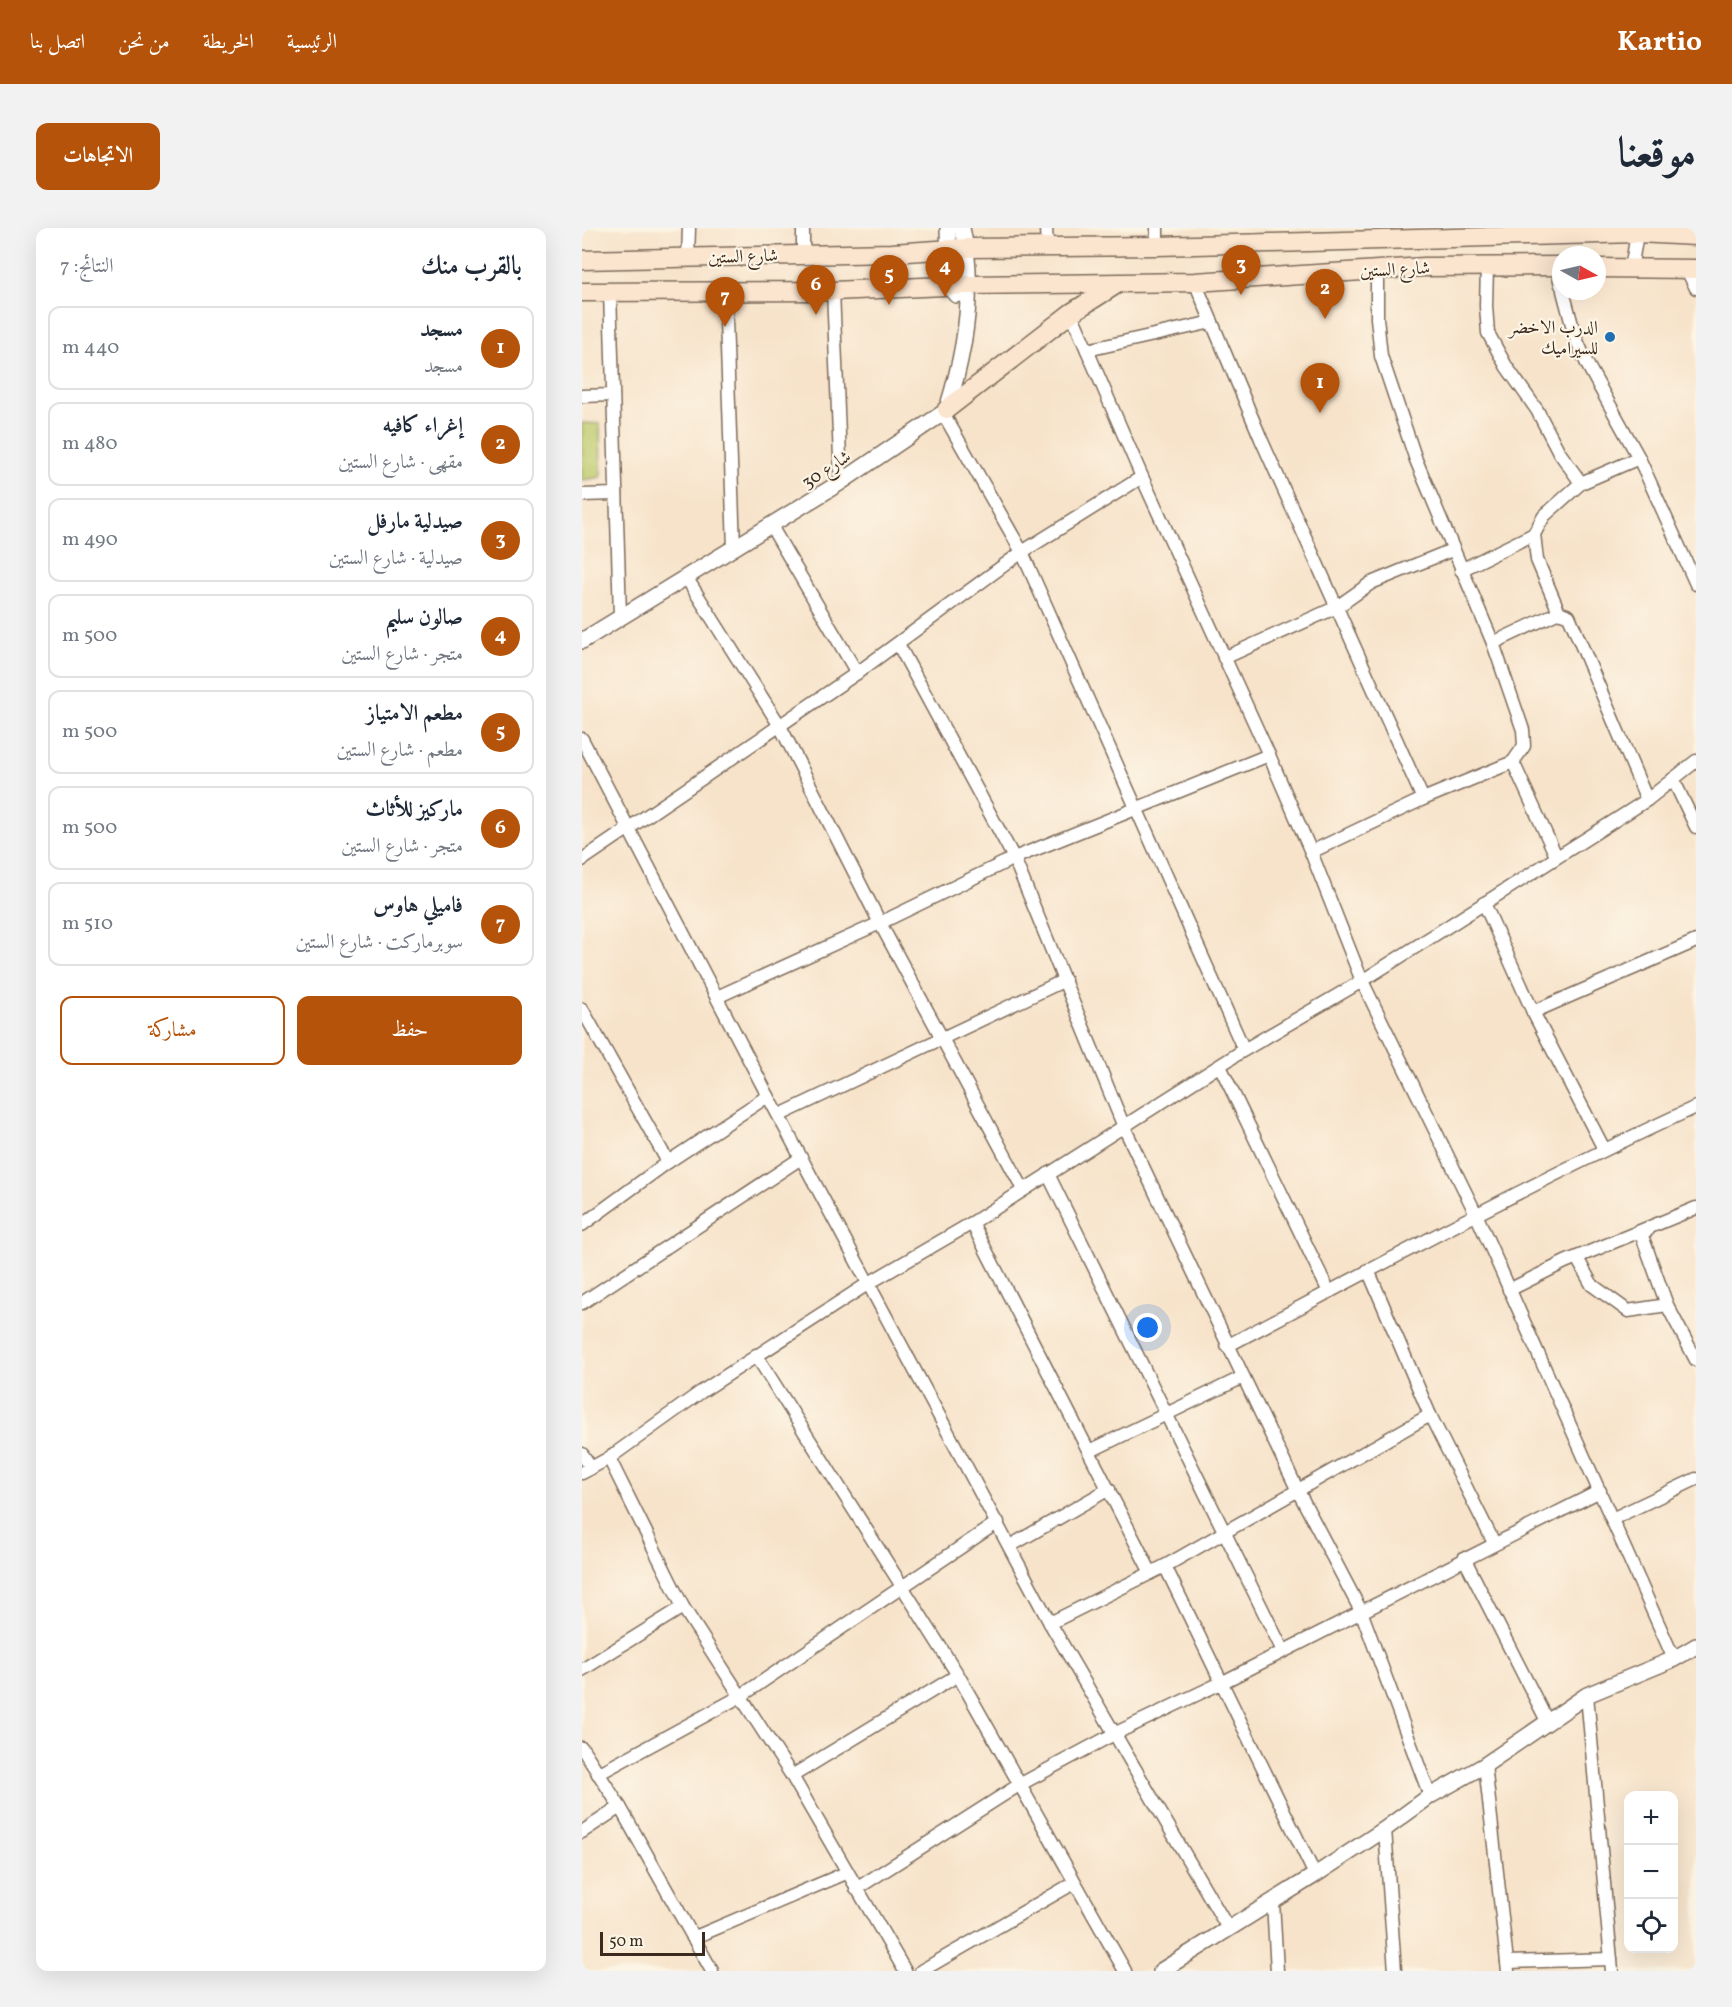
<!DOCTYPE html>
<html lang="ar">
<meta charset="utf-8">
<style>
body{margin:0;font-family:Vollkorn,Amiri,serif;background:#f2f2f3;color:#1f2937;direction:rtl}
.controls{position:absolute;right:18px;bottom:18px;display:grid;overflow:hidden;border-radius:12px;box-shadow:0 6px 24px #0002}
.controls button{width:54px;height:54px;display:grid;place-items:center;padding:0;border:0;border-bottom:2px solid #e0e1e3;background:#fff;color:#1f2937;font:30px sans-serif}
.compass{position:absolute;left:970px;top:18px;width:54px;height:54px;border-radius:50%;background:#fff;box-shadow:0 6px 24px #0002;rotate:98deg}
.scale{position:absolute;left:18px;bottom:15px;width:105px;box-sizing:border-box;padding-left:6px;border:3px solid #3b2a1e;border-top:0;font-size:16px;line-height:21px;white-space:nowrap;color:#3b2a1e;-webkit-text-stroke:4px #fcf5e5;paint-order:stroke}
.you{position:absolute;left:566px;top:1100px;width:21px;height:21px;margin:-15px;border:4px solid #fff;border-radius:50%;background:#1a73e8;box-shadow:0 0 0 9px #1a73e833}
.badge{display:grid;place-items:center;width:39px;height:39px;border-radius:50%;background:#b45309;color:#fff;font-size:20px;font-weight:700}
.pin{position:absolute;translate:-50% -50px;filter:drop-shadow(0 2px 3px #0008)}
.pin::after{content:'';position:absolute;top:32px;width:21px;height:18px;background:inherit;clip-path:polygon(0 0,100% 0,50% 100%)}
.list{margin:0;padding:0;list-style:none}
h2{display:flex;justify-content:space-between;align-items:center;height:78px;margin:0;padding:0 24px;font-size:26px}
h2 small{font-size:20px;font-weight:400;color:#747a83}
.list li{display:grid;grid-template-columns:39px 1fr auto;gap:18px;align-items:center;box-sizing:border-box;height:84px;margin:0 12px 12px;padding:0 12px;border:2px solid #e0e1e3;border-radius:12px}
.list b{display:block;font-size:22px;white-space:nowrap}
.list p{margin:0;font-size:20px;white-space:nowrap;color:#747a83}
.list em{font-size:20px;font-style:normal;color:#747a83}
.actions{display:flex;gap:12px;padding:18px 24px}
.actions a{flex:1;padding:14px 0;border:2px solid #b45309;border-radius:12px;text-align:center;font-size:21px;color:#b45309}
.actions .main{background:#b45309;color:#fff}
.icon{flex:none;width:33px;height:33px;fill:none;stroke:currentColor;stroke-width:2;stroke-linecap:round;stroke-linejoin:round}
.map{position:relative;flex:none;width:1114px;height:1743px;overflow:hidden;direction:ltr;border-radius:12px}
header{display:flex;align-items:center;gap:36px;box-sizing:border-box;height:84px;padding:0 30px;background:#b45309;color:#fff}
header strong{font-size:28px}
nav{display:flex;gap:33px;margin-inline-start:auto;font-size:21px}
.intro{display:flex;align-items:center;justify-content:space-between;box-sizing:border-box;height:144px;padding:0 36px}
h1{margin:0;font-size:42px}
.button{padding:15px 27px;border-radius:12px;background:#b45309;color:#fff;font-size:21px;font-weight:700}
main{display:flex;gap:36px;padding:0 36px}
aside{flex:1;background:#fff;border-radius:12px;box-shadow:0 6px 24px #0002}
.map>svg:first-child{display:block}
.green{fill:#becb6d;stroke:#7c7a46;stroke-width:1.5}
.lines{fill:none;stroke-linecap:round;stroke-linejoin:round}
.minor-casing{stroke:#7d6b5a;stroke-width:15}
.tertiary-casing{stroke:#7d6b5a;stroke-width:18}
.secondary-casing{stroke:#7d6b5a;stroke-width:21}
.minor{stroke:#fff;stroke-width:12}
.tertiary{stroke:#fff;stroke-width:15}
.secondary{stroke:#fbe5cf;stroke-width:18}
.poi-dot{fill:#1f6fb2;stroke:#fcf5e5;stroke-width:2}
.labels{text-anchor:middle;stroke-width:4.5;stroke-linejoin:round;paint-order:stroke}
.street-label{font-size:18px;fill:#3b2a1e;stroke:#fcf5e5}
.poi-label{font-size:18px;fill:#3b2a1e;stroke:#fcf5e5;text-anchor:end}
</style>
<header>
<strong>Kartio</strong>
<nav><a>الرئيسية</a><a>الخريطة</a><a>من نحن</a><a>اتصل بنا</a></nav>
</header>
<div class="intro"><h1>موقعنا</h1><a class="button">الاتجاهات</a></div>
<main>
<div class="map">
<svg width="1114" height="1743" viewBox="0 0 1114 1743">
<rect width="100%" height="100%" fill="#fcf5e5"/>
<filter id="ink" filterUnits="userSpaceOnUse"><feTurbulence type="fractalNoise" baseFrequency=".0167" numOctaves="2"/><feDisplacementMap in="SourceGraphic" scale="12" xChannelSelector="R" yChannelSelector="G"/><feConvolveMatrix kernelMatrix="1 2 1 2 8 2 1 2 1" color-interpolation-filters="sRGB"/></filter>
<filter id="wash" filterUnits="userSpaceOnUse"><feTurbulence type="fractalNoise" baseFrequency=".008" numOctaves="4" result="noise"/><feDisplacementMap in="SourceGraphic" scale="24" xChannelSelector="R" yChannelSelector="G"/><feGaussianBlur stdDeviation="1.35" result="paint"/><feColorMatrix in="noise" values="0 0 0 0 0 0 0 0 0 0 0 0 0 0 0 0 0 1.4 0 .05"/><feComposite in="paint" operator="in"/></filter>
<g filter="url(#wash)">
<rect width="100%" height="100%" fill="#f7e3ca"/>
<polygon class="green" points="0,195 18,196 19,249 0,252"/>
</g>
<g filter="url(#ink)">
<g class="lines">
<g class="minor-casing">
<g id="minor">
<polyline points="464,0 465,20"/>
<polyline points="575,0 575,18"/>
<polyline points="221,27 221,0"/>
<polyline points="106,30 107,0"/>
<polyline points="974,37 979,57"/>
<polyline points="905,38 904,78 906,105 924,138 955,182 977,224 999,255"/>
<polyline points="795,41 795,90 799,128 834,232 911,415 941,502 942,518 931,534"/>
<polyline points="1049,41 1056,0"/>
<polyline points="1105,42 1114,60"/>
<polyline points="613,54 679,211 841,571 729,624"/>
<polyline points="143,62 152,320"/>
<polyline points="28,63 38,388"/>
<polyline points="251,63 259,254"/>
<polyline points="981,63 993,108 1005,136 1057,230"/>
<polyline points="489,85 560,249 687,527 729,624 780,753 894,986 1092,1431"/>
<polyline points="505,122 630,94"/>
<polyline points="0,168 31,167"/>
<polyline points="361,185 440,324 662,822"/>
<polyline points="0,267 34,266"/>
<polyline points="189,298 275,445"/>
<polyline points="952,306 955,332 977,384"/>
<polyline points="879,342 952,306 962,288 999,255 1057,230 1114,356"/>
<polyline points="104,349 198,498 298,695 441,961"/>
<polyline points="911,415 977,384 987,388 1065,572"/>
<polyline points="316,416 432,630 542,899 716,1263 779,1383 848,1568"/>
<polyline points="642,430 755,379 789,355 870,322"/>
<polyline points="0,511 186,868 468,1395 647,1702"/>
<polyline points="1091,551 1114,599"/>
<polyline points="841,571 931,534 974,628"/>
<polyline points="0,632 275,445 440,324 560,249"/>
<polyline points="902,675 951,784 1022,921"/>
<polyline points="135,769 298,695 432,630 687,527"/>
<polyline points="0,781 86,934"/>
<polyline points="951,784 1114,713"/>
<polyline points="638,838 747,1064"/>
<polyline points="198,887 483,752"/>
<polyline points="466,946 701,1423"/>
<polyline points="390,995 569,1345"/>
<polyline points="0,997 86,934 186,868"/>
<polyline points="1066,1002 1059,1005 1085,1077 1114,1132"/>
<polyline points="995,1030 1010,1057 1046,1083 1085,1077"/>
<polyline points="786,1042 848,1187 912,1315"/>
<polyline points="927,1062 983,1034 1114,980"/>
<polyline points="0,1075 219,930"/>
<path d="M 645,1118 C 800,1036 954,952 1114,879"/>
<polyline points="174,1127 376,1447 543,1743"/>
<polyline points="508,1223 661,1149"/>
<polyline points="0,1226 9,1239"/>
<polyline points="27,1230 101,1379 210,1548 323,1743"/>
<polyline points="0,1245 27,1230 119,1164 287,1055 390,995 662,822 780,753 1065,572 1114,533"/>
<polyline points="1030,1291 1114,1251"/>
<polyline points="428,1318 527,1261"/>
<polyline points="882,1330 965,1493"/>
<polyline points="583,1338 848,1187"/>
<polyline points="468,1395 583,1338 733,1647"/>
<polyline points="0,1442 101,1379"/>
<polyline points="1005,1467 1030,1743"/>
<polyline points="0,1520 38,1579 130,1743"/>
<polyline points="903,1537 926,1743"/>
<polyline points="16,1546 159,1468 416,1294"/>
<polyline points="210,1548 376,1447"/>
<polyline points="803,1601 813,1743"/>
<polyline points="0,1604 38,1579"/>
<polyline points="274,1661 437,1557 534,1505 641,1454 1018,1263"/>
<polyline points="691,1674 695,1743"/>
<polyline points="111,1710 264,1645"/>
<polyline points="925,1734 1029,1731"/>
<polyline points="339,1743 492,1655"/>
</g>
</g>
<g class="tertiary-casing">
<g id="tertiary">
<polyline points="366,0 368,60 374,67"/>
<path d="M 0,413 L 259,254 L 361,185 L 365,181 C 383,124 394,58 380,0"/>
<polyline points="579,1743 733,1647 803,1601 848,1568 903,1537 1005,1467 1092,1431 1114,1418"/>
</g>
</g>
<g class="secondary-casing">
<g id="secondary">
<polyline points="0,32 310,25 385,20 575,18 1055,5 1114,8"/>
<polyline points="1015,40 1114,41"/>
<polyline points="0,64 251,63 385,57 613,54 842,39 979,38"/>
<polyline points="365,181 489,85 535,56"/>
</g>
</g>
<use href="#minor" class="minor"/>
<use href="#tertiary" class="tertiary"/>
<use href="#secondary" class="secondary"/>
</g>
</g>
<circle class="poi-dot" cx="1028" cy="109" r="6"/>
<g class="labels">
<g class="street-label">
<text transform="translate(161 28) rotate(-2)" y="6">شارع الستين</text>
<text transform="translate(813 41) rotate(-3)" y="6">شارع الستين</text>
<text transform="translate(244 241) rotate(-33)" y="6">شارع 30</text>
</g>
<g class="poi-label">
<text x="1016" y="105">الدرب الاخضر<tspan x="1016" dy="21">للسيراميك</tspan></text>
</g>
</g>
</svg>
<div class="controls">
<button>+</button>
<button>−</button>
<button><svg class="icon" aria-label="locate" viewBox="0 0 24 24"><circle cx="12" cy="12" r="6"/><path d="M12 2v4M12 18v4M2 12h4M18 12h4"/></svg></button>
</div>
<svg class="compass" viewBox="-18 -18 36 36"><path d="M0-13l5 13h-10z" fill="#e53935"/><path d="M0 13l5-13h-10z" fill="#747a83"/></svg>
<div class="scale">50 m</div>
<div class="you"></div>
<div class="pin badge" style="left:738px;top:185px">1</div>
<div class="pin badge" style="left:743px;top:91px">2</div>
<div class="pin badge" style="left:659px;top:67px">3</div>
<div class="pin badge" style="left:363px;top:69px">4</div>
<div class="pin badge" style="left:307px;top:77px">5</div>
<div class="pin badge" style="left:234px;top:87px">6</div>
<div class="pin badge" style="left:143px;top:99px">7</div>
</div>
<aside>
<h2>بالقرب منك<small>النتائج: 7</small></h2>
<ul class="list">
<li><span class="badge">1</span><div><b>مسجد</b><p>مسجد</p></div><em>440 m</em></li>
<li><span class="badge">2</span><div><b>إغراء كافيه</b><p>مقهى · شارع الستين</p></div><em>480 m</em></li>
<li><span class="badge">3</span><div><b>صيدلية مارفل</b><p>صيدلية · شارع الستين</p></div><em>490 m</em></li>
<li><span class="badge">4</span><div><b>صالون سليم</b><p>متجر · شارع الستين</p></div><em>500 m</em></li>
<li><span class="badge">5</span><div><b>مطعم الامتياز</b><p>مطعم · شارع الستين</p></div><em>500 m</em></li>
<li><span class="badge">6</span><div><b>ماركيز للأثاث</b><p>متجر · شارع الستين</p></div><em>500 m</em></li>
<li><span class="badge">7</span><div><b>فاميلي هاوس</b><p>سوبرماركت · شارع الستين</p></div><em>510 m</em></li>
</ul>
<div class="actions"><a class="main">حفظ</a><a>مشاركة</a></div>
</aside>
</main>
